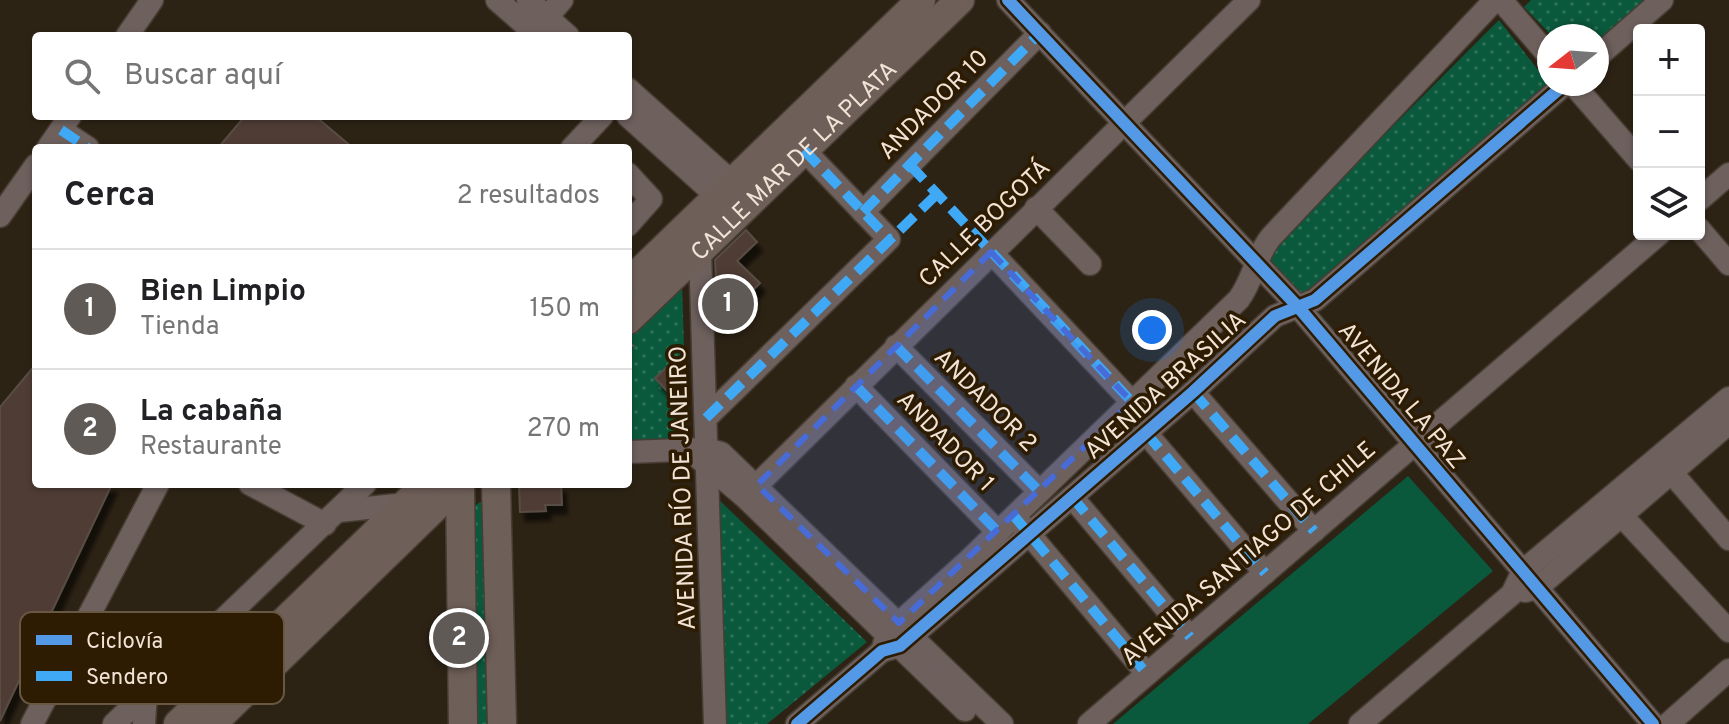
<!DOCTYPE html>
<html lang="es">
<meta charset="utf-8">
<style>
body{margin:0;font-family:Overpass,sans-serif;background:#f2f2f2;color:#202124}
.controls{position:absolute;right:24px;top:24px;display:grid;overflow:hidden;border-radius:8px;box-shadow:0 2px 6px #0004}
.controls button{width:72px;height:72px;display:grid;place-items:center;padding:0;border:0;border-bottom:2px solid #e0e0e0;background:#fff;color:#202124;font:40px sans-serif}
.compass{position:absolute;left:1537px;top:24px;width:72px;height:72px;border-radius:50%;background:#fff;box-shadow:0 2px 6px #0004;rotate:253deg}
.you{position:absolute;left:1152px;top:330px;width:28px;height:28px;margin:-20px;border:6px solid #fff;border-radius:50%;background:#1a73e8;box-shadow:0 0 0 12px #1a73e833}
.badge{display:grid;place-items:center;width:52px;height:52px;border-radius:50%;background:#5f5a56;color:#fff;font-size:26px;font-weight:700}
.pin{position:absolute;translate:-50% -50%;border:4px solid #fff;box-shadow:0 2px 8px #0006}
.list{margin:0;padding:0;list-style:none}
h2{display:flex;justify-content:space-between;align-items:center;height:104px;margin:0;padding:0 32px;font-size:34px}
h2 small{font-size:26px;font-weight:400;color:#757577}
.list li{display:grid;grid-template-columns:52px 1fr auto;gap:24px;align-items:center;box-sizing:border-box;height:120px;padding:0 32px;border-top:2px solid #e0e0e0}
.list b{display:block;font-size:30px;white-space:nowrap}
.list p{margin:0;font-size:26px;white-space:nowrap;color:#757577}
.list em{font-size:26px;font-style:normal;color:#757577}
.icon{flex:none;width:44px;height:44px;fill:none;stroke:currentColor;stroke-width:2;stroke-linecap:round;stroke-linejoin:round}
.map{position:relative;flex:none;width:1729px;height:724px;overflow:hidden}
.search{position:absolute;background:#fff;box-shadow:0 2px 6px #0004;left:32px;top:32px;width:600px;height:88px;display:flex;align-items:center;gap:20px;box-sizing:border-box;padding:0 28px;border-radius:8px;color:#757577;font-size:30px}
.panel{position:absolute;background:#fff;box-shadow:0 2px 6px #0004;left:32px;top:144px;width:600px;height:344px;border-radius:8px}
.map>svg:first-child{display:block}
.green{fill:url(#green-dots)}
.pitch{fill:#0a593d}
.building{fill:#503c34;stroke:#584d45;stroke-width:2;filter:url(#shadow)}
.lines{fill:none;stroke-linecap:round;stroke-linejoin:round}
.minor-casing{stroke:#473d32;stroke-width:25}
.major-casing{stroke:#473d32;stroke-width:31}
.path{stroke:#645a53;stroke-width:3;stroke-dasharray:2 6;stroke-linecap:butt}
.minor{stroke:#6d605d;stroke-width:22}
.major{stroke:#6f5f59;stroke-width:28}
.quiet{stroke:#3fa9f5;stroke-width:10;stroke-dasharray:20 10;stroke-linecap:butt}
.cycleway-casing{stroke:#2d1b02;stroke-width:17}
.cycleway{stroke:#5399e6;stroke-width:12}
.marked{fill:#476cd8;fill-opacity:0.2;stroke:#476cd8;stroke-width:6;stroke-dasharray:16 10;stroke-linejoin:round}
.labels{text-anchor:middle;stroke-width:7;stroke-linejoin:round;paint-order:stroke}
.street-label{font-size:24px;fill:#f1e4d6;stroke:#2d1b02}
.key{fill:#2d1b02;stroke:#685742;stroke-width:2}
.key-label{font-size:22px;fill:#f1e4d6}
</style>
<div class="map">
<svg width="1729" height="724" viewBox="0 0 1729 724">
<defs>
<pattern id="green-dots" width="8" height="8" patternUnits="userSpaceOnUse" patternTransform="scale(2)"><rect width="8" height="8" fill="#0a593d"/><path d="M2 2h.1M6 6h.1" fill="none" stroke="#2e7158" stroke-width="1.8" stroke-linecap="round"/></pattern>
<filter id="shadow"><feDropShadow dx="5" dy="9" stdDeviation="2" flood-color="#0009"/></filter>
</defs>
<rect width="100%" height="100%" fill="#2d2315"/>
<g class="green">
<polygon points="1531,0 1650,0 1597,47 1597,36 1552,36 1524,7"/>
<polygon points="1499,20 1549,84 1303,299 1265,254"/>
<polygon points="682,284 687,440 628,441 628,337"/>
<polygon points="717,498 867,642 767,724 720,724"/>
<polygon points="480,502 488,503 495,724 473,724 471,509"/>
</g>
<polygon class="pitch" points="1408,476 1493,571 1308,724 1113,724"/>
<g class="building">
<polygon points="245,116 315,116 353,148 218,148"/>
<polygon points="746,230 757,242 737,261 760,283 718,325 715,260"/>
<polygon points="36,364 36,484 112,484 0,721 0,407"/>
<polygon points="667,367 682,383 670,394 655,378"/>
<polygon points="519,484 561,484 562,505 545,505 546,511 520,512"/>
</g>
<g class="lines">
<g class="minor-casing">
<g id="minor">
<polyline points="497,0 538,36"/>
<polyline points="528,0 568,36"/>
<polyline points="1008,0 1299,308 1653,724"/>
<polyline points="1501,0 1549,56"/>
<polyline points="537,28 562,0"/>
<polyline points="127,36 152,0"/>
<polyline points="1597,57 1662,0"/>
<polyline points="1573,84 1639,160"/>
<polyline points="628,89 743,192"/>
<polyline points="628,116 728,206"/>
<polyline points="61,130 88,148"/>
<polyline points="48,148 70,116"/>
<polyline points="572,148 602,116"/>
<polyline points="628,174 651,199 628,225"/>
<polyline points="1699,200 1729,174"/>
<polyline points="1036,208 1090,264"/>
<polyline points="863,212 1040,33"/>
<polyline points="0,216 36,165"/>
<polyline points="1699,229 1729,264"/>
<polyline points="700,251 715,724"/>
<polyline points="991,252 1132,402"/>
<polyline points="896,346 1039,491"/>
<polyline points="856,386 998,532"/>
<polyline points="1193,392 1314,531"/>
<polyline points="706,418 889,239 804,150"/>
<polyline points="1146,433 1265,573"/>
<polyline points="628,452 707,449 721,453 1002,724"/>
<polyline points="700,459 745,497 965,710"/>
<polyline points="1671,472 1729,539"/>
<polyline points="250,484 325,524"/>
<polyline points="757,485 1249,0"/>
<polyline points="1072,497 1190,637"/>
<polyline points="339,511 405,504"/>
<polyline points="1620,514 1729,631"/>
<polyline points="1020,523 1147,674"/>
<polyline points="1525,591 1537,588 1729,423"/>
<path d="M 882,651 L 887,634 L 968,561 L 1239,299 C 1254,278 1255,257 1271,237 L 1495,0"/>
<polyline points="32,724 158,484"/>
<polyline points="114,724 365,484"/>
<polyline points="144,724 146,693"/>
<polyline points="797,724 882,651 900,646 1193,392 1275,316 1315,300 1565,84"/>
<polyline points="1089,724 1659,234"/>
<polyline points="1360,724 1512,594 1523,571 1729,398"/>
<polyline points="1668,724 1729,670"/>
</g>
</g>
<g class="major-casing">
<g id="major">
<polyline points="628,283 921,0"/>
<path id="s1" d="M 628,320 L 960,0"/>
<polyline points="460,484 463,724"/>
<polyline points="496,484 502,724"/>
<polyline points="178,724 426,484"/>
<polyline points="212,724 459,484"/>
</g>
</g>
<polyline class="path" points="628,353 635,343"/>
<use href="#minor" class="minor"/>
<use href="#major" class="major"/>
<g class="quiet">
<polyline points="61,130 88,148"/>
<polyline points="804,150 889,239"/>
<polyline points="910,165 1132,402"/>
<polyline points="863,212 1040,33"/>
<polyline points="896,346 1039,491"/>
<polyline points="856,386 998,532"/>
<polyline points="1193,392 1314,531"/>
<polyline points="706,418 937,194"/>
<polyline points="1146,433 1265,573"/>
<polyline points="1072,497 1190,637"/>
<polyline points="1014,516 1147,674"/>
</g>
<g class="cycleway-casing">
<g id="cycleway">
<polyline points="1008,0 1299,308 1653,724"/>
<polyline points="797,724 882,651 900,646 1193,392 1275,316 1315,300 1565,84"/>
</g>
</g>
<use href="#cycleway" class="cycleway"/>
</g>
<path class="marked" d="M 991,252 L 1132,402 L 899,623 L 757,485 Z"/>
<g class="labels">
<g class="street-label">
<text transform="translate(933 104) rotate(-45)" y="8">ANDADOR 10</text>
<text dy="8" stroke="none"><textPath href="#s1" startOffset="230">CALLE MAR DE LA PLATA</textPath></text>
<text transform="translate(984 223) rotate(-44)" y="8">CALLE BOGOTÁ</text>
<text transform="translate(1165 385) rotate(-42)" y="8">AVENIDA BRASILIA</text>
<text transform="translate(1402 395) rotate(50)" y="8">AVENIDA LA PAZ</text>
<text transform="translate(986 400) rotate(45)" y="8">ANDADOR 2</text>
<text transform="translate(946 441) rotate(46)" y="8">ANDADOR 1</text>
<text transform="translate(682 488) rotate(-92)" y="8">AVENIDA RÍO DE JANEIRO</text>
<text transform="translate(1248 553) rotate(-41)" y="8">AVENIDA SANTIAGO DE CHILE</text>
</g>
</g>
<rect x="20" y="612" width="264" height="92" rx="12" class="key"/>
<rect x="36" y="635" width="36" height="10" fill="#5399e6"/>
<rect x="36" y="671" width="36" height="10" fill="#3fa9f5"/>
<g class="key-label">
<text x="86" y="648">Ciclovía</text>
<text x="86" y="684">Sendero</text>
</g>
</svg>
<div class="controls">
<button>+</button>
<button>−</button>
<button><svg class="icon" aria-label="layers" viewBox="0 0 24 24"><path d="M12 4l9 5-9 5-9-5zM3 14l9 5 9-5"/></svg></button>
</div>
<svg class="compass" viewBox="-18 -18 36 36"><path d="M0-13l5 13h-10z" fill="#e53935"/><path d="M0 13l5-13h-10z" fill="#757577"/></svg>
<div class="you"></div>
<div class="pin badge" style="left:728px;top:304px">1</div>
<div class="pin badge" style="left:459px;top:638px">2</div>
<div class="search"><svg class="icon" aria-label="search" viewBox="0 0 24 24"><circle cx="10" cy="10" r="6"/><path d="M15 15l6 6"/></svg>Buscar aquí</div>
<section class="panel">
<h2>Cerca<small>2 resultados</small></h2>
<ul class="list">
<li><span class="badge">1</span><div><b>Bien Limpio</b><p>Tienda</p></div><em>150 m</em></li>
<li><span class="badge">2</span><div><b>La cabaña</b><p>Restaurante</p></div><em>270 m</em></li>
</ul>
</section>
</div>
